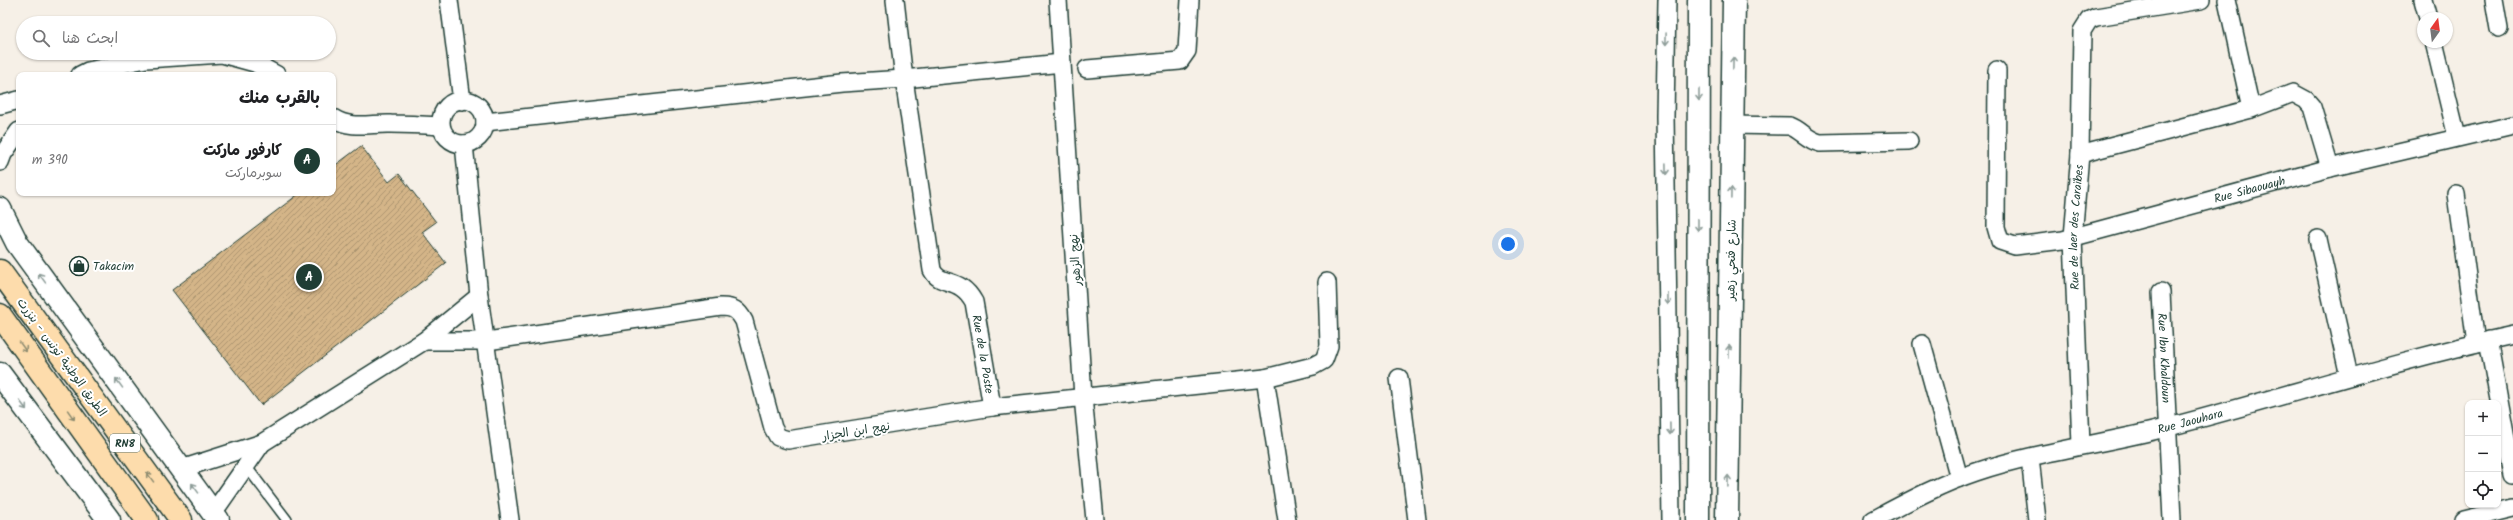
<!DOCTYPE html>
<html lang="ar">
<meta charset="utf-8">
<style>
body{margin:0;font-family:Kalam,"Playpen Sans Arabic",sans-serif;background:#f2f2f2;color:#202124;direction:rtl}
.controls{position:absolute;right:12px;bottom:12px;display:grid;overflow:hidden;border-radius:8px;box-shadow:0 1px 3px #0004}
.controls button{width:36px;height:36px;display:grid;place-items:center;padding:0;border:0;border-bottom:1px solid #e0e0e0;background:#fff;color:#202124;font:20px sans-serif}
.compass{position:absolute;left:2417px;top:12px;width:36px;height:36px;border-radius:50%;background:#fff;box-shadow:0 1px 3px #0004;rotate:14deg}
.you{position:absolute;left:1508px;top:244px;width:14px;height:14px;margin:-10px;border:3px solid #fff;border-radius:50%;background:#1a73e8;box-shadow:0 0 0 6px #1a73e833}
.badge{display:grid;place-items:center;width:26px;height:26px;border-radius:50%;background:#1f3d34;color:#fff;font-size:13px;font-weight:700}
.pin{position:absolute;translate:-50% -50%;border:2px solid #fff;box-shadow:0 1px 4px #0006}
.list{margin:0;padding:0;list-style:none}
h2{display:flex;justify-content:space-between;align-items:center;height:52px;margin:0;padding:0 16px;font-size:17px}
h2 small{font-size:13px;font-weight:400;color:#757577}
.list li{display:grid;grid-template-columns:26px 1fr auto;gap:12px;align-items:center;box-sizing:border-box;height:72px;padding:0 16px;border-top:1px solid #e0e0e0}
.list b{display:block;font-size:15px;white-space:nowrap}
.list p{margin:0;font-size:13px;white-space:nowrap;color:#757577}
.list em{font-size:13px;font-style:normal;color:#757577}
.icon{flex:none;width:22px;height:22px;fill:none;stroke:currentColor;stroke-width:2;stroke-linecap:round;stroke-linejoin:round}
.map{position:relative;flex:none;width:2513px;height:520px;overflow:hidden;direction:ltr}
.search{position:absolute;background:#fff;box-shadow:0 1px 3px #0004;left:16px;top:16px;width:320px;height:44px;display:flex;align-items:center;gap:10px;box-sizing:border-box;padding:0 14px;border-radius:22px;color:#757577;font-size:15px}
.panel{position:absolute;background:#fff;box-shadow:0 1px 3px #0004;left:16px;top:72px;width:320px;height:124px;border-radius:8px;direction:rtl}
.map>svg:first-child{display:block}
.building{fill:url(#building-hatch);stroke:#1f3d34}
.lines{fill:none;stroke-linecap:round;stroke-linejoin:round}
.service-casing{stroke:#1f3d34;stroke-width:12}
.minor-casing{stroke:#1f3d34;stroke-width:20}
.tertiary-casing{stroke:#1f3d34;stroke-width:25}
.secondary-casing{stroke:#1f3d34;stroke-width:25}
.motorway-casing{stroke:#1f3d34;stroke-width:25}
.service{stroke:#fff;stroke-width:9}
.minor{stroke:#fff;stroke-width:17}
.tertiary{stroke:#fff;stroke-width:22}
.secondary{stroke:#fff;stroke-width:22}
.motorway{stroke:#fddcac;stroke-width:22}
.oneway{stroke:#8f9e9a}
.oneway2{stroke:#8e8c70}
.labels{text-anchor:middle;stroke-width:4;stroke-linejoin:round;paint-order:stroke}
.shield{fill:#fff;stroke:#627771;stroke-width:1}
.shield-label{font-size:11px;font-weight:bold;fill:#1f3d34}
.street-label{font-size:12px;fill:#1f3d34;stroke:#fff}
.poi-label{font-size:12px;fill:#1f3d34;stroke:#fff;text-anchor:start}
</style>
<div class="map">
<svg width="2513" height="520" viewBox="0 0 2513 520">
<defs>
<pattern id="building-hatch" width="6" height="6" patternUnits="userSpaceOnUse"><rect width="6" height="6" fill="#d4b588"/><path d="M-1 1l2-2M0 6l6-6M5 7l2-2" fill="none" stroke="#ab9470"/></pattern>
</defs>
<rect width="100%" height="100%" fill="#f6f0e7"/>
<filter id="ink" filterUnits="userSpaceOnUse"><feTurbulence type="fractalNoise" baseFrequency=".025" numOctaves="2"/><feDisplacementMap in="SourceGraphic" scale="8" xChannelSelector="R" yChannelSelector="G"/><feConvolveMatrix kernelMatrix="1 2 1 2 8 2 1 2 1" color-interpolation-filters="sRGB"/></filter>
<g filter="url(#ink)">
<polygon class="building" points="361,146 389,182 399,174 436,222 422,232 446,263 261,405 172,290 300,193 333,193 333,167"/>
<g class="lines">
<g class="service-casing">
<polyline id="service" points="246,466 287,520"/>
</g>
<g class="minor-casing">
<g id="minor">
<polyline points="449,0 462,101"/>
<path id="s1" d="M 895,0 L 904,79 L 932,270 C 941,288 959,275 974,302 L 992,407"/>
<polyline points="1058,0 1083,397 1095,520"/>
<polyline points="1667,0 1665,116 1671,520"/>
<polyline points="2227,0 2251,109"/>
<polyline points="2423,0 2428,18"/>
<polyline points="2494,0 2499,29"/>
<polyline points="2434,42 2457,137"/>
<polyline points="1087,69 1180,61 1187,51 1190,0"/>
<path id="s2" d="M 1997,70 L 1996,227 L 2000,241 L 2015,246 L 2063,240 L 2330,168 L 2513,125"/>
<polyline points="80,75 88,71 146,59 222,54 255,63 277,75"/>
<circle cx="463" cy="122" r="22"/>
<polyline points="0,105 19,100"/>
<path d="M 333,118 C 352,130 371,123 391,124 C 408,124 425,125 441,126"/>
<polyline points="485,122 842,83 904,79 1062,63"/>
<path d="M 1732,125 L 1790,126 C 1801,130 1807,140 1820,143 L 1909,141"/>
<polyline points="464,144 479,296 510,520"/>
<polyline points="2080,154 2251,109 2293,93 2306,100 2312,107 2330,168"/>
<polyline points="0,162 3,154 19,131"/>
<polyline points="2456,194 2476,343"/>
<polyline points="2318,239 2349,376"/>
<path id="s3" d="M 2161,292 L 2172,520"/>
<polyline points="2488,340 2513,476"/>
<path d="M 424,341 L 487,341 L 721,307 C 733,307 738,310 744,321 L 773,428 L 778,437 L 788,440 L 992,407 L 1265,378 L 1313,366 L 1324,360 L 1329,346 L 1327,282"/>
<polyline points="1922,344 1959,478"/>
<polyline points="1265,378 1287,520"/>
<polyline points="1399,378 1417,520"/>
<path id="s4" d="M 2081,445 L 2073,237 L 2080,154 L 2082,31 L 2089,20 L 2096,17 L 2201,0"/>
<polyline points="2030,458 2037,520"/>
<polyline points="181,469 262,443 424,341 479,296"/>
<polyline points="213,513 262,443"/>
<path id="s5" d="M 1873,520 C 1907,502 1940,484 1976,472 C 2039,451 2105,444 2169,427 C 2284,397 2397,360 2513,335"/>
<polyline points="2464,520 2513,508"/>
</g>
</g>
<g class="tertiary-casing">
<g id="tertiary">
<polyline points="1698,520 1699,0"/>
<polyline points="1727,520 1734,0"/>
</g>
</g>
<g class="secondary-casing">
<g id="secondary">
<polyline points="0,209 17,243 218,520"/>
<polyline points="0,374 109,520"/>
</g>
</g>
<g class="motorway-casing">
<g id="motorway">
<polyline points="0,271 181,520"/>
<polyline points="0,315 147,520"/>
</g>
</g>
<use href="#service" class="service"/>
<use href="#minor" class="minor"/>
<use href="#tertiary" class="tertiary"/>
<use href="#secondary" class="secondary"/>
<use href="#motorway" class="motorway"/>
</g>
<defs><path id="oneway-shaft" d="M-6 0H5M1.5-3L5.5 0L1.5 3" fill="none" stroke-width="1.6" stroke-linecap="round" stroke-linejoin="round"/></defs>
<g class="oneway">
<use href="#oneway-shaft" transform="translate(1666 39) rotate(91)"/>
<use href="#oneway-shaft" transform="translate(1733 63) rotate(-89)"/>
<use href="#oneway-shaft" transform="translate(1699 95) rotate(90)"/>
<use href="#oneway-shaft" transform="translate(1666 169) rotate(89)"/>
<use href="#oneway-shaft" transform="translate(1731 193) rotate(-89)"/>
<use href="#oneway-shaft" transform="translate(1698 225) rotate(90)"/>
<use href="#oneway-shaft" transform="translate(42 278) rotate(-126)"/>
<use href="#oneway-shaft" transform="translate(1668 299) rotate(89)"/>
<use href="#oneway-shaft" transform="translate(1729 351) rotate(-89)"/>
<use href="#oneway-shaft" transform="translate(119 383) rotate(-126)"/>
<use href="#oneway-shaft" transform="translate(23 405) rotate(53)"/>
<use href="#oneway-shaft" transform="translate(1670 429) rotate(89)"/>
<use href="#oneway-shaft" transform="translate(1728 481) rotate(-89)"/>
<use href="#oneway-shaft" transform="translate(195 488) rotate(-126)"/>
</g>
<g class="oneway2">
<use href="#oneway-shaft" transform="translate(23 347) rotate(54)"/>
<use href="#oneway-shaft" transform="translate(71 415) rotate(55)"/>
<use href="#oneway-shaft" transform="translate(150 477) rotate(-126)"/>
</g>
</g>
<defs>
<g id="shop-ring" transform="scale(1)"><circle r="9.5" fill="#fff" stroke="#1f3d34" stroke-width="1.5"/><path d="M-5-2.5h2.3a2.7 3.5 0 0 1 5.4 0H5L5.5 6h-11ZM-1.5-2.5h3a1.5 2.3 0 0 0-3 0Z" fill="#1f3d34"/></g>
</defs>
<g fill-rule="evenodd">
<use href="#shop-ring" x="79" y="266"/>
</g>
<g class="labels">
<rect class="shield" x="110" y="434" width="30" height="18" rx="3"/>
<g class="shield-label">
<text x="125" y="447">RN8</text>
</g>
<g class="street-label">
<text dy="4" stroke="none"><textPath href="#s2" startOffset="429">Rue Sibaouayh</textPath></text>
<text dy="4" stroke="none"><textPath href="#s4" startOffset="218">Rue de laer des Caraïbes</textPath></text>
<text transform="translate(1075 260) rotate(-94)" y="4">نهج الزهور</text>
<text transform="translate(1731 260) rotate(-89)" y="4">شارع فتحي زهير</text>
<text dy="4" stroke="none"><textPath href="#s1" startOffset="380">Rue de la Poste</textPath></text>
<text transform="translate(62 357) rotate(54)" y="4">الطريق الوطنية تونس - بنزرت</text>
<text dy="4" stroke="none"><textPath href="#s3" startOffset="66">Rue Ibn Khaldoun</textPath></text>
<text dy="4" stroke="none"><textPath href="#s5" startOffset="334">Rue Jaouhara</textPath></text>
<text transform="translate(856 431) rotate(-9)" y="4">نهج ابن الجزار</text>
</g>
<g class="poi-label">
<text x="93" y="270">Takacim</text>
</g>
</g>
</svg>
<div class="controls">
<button>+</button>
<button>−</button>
<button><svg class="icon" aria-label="locate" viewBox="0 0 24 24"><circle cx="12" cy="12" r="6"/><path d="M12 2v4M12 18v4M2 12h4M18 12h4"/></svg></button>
</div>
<svg class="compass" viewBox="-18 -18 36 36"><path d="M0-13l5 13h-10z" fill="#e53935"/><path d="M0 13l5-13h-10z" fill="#757577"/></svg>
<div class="you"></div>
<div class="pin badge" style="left:309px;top:277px">A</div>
<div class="search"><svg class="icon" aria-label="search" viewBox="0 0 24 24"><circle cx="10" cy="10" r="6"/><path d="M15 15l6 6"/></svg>ابحث هنا</div>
<section class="panel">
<h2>بالقرب منك<small></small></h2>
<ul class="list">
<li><span class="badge">A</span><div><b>كارفور ماركت</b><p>سوبرماركت</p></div><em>390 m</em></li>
</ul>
</section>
</div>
